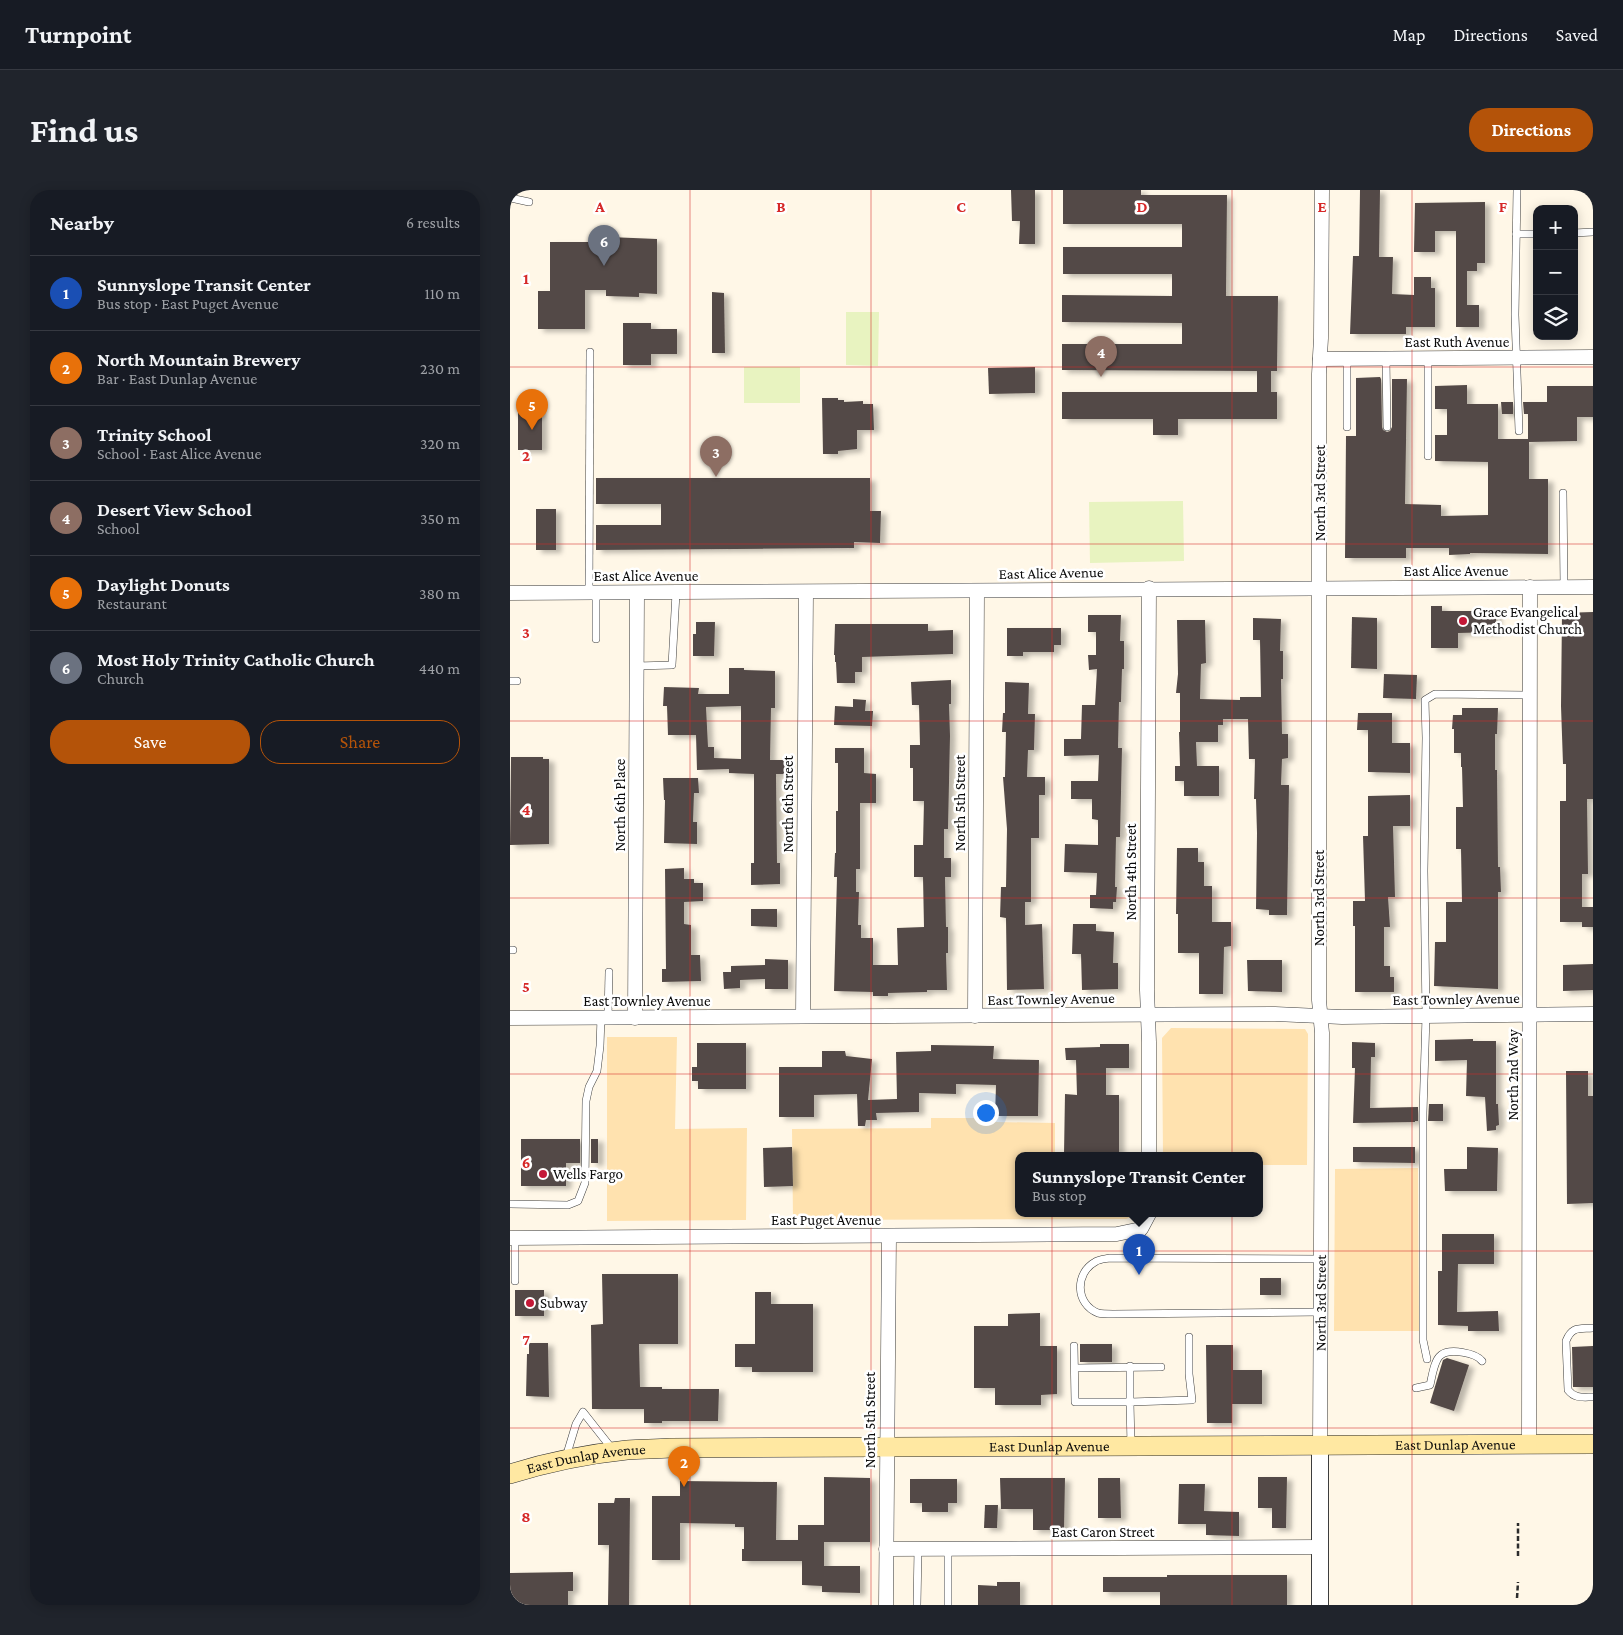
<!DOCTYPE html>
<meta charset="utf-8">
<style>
body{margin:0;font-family:"Crimson Pro",serif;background:#20242c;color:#f1f3f6}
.controls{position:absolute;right:15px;top:15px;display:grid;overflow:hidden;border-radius:10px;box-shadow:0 2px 12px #0003}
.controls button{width:45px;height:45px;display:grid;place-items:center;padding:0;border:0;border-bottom:1px solid #363941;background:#171b24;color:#f1f3f6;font:25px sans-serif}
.you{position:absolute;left:475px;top:922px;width:18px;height:18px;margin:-12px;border:4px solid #fff;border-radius:50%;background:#1a73e8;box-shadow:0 0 0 8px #1a73e833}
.badge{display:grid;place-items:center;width:32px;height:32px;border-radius:50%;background:#b45309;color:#fff;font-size:16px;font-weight:700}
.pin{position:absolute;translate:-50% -41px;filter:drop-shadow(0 1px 2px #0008)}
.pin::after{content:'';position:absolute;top:26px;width:18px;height:15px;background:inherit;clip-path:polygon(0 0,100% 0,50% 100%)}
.popup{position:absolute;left:505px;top:962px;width:248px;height:65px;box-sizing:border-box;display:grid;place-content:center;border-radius:10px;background:#171b24;filter:drop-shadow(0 1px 4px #0005);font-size:16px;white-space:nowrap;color:#9ea1a6}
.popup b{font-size:19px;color:#f1f3f6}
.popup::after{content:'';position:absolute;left:50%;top:100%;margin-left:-10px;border:10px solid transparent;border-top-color:#171b24}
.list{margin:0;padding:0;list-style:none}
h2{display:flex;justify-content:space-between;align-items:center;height:65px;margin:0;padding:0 20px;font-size:21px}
h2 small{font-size:16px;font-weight:400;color:#9ea1a6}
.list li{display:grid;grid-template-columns:32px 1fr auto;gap:15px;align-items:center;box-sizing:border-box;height:75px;padding:0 20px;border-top:1px solid #363941}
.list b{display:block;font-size:19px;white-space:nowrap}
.list p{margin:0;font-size:16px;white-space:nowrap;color:#9ea1a6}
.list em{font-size:16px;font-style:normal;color:#9ea1a6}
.actions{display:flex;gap:10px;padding:15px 20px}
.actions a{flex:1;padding:11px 0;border:1px solid #b45309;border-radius:20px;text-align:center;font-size:18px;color:#b45309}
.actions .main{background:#b45309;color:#fff}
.icon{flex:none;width:28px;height:28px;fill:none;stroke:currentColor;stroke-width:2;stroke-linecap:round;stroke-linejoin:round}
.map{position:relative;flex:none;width:1083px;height:1415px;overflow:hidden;border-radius:20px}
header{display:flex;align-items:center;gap:30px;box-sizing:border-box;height:70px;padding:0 25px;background:#171b24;border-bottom:1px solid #363941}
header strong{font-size:24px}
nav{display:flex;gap:28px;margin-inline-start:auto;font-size:18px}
.intro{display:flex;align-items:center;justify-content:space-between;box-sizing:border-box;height:120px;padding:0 30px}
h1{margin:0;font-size:35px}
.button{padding:12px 22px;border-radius:20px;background:#b45309;color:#fff;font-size:18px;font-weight:700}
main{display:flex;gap:30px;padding:0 30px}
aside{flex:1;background:#171b24;border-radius:20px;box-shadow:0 2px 12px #0003}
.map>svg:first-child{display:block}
.sand{fill:#ffe2af}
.pitch{fill:#e8f3c0}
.building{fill:#534946;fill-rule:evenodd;filter:url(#shadow)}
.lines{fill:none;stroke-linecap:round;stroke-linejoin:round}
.service-casing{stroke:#3d3d3d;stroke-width:8}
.minor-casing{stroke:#3d3d3d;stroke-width:15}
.tertiary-casing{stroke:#3d3d3d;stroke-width:18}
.secondary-casing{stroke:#2c2c2c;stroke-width:20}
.path{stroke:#2c2c2c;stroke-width:2.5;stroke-dasharray:5 2.5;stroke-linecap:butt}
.service{stroke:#fff;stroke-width:7}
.minor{stroke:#fff;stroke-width:14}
.tertiary{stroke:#fff;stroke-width:16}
.secondary{stroke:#ffe8a2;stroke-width:19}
.grid{fill:none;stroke:#d62828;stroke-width:1;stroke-opacity:0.55}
.poi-dot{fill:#c41837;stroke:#fff;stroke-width:2}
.labels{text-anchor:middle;stroke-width:5;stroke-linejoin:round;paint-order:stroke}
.street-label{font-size:15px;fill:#0a0a0a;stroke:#fff}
.poi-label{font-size:15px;fill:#0a0a0a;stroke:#fff;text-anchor:start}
.grid-label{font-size:16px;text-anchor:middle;font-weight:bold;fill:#d62828;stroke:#fff;stroke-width:5;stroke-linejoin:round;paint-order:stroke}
</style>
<header>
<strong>Turnpoint</strong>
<nav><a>Map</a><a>Directions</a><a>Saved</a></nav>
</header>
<div class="intro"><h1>Find us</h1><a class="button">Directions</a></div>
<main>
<aside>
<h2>Nearby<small>6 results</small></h2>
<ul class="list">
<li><span class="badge" style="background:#1a4fb4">1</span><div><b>Sunnyslope Transit Center</b><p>Bus stop · East Puget Avenue</p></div><em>110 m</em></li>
<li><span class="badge" style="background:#e8710a">2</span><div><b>North Mountain Brewery</b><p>Bar · East Dunlap Avenue</p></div><em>230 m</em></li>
<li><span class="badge" style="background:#8d6e63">3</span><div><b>Trinity School</b><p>School · East Alice Avenue</p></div><em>320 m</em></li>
<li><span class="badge" style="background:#8d6e63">4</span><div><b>Desert View School</b><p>School</p></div><em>350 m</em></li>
<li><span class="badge" style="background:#e8710a">5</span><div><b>Daylight Donuts</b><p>Restaurant</p></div><em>380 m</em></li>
<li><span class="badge" style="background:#6b7280">6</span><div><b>Most Holy Trinity Catholic Church</b><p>Church</p></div><em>440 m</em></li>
</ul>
<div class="actions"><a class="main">Save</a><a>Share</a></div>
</aside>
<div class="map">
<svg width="1083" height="1415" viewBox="0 0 1083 1415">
<defs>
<filter id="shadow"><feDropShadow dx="5.5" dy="3" stdDeviation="2.5" flood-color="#0004"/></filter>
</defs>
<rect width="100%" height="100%" fill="#fff7e7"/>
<g class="sand">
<polygon points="661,838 795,839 798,844 797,975 749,975 749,966 653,966 652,848"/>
<polygon points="97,847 167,847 165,939 237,938 236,1030 97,1031"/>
<polygon points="421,928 484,928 485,932 545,933 545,966 509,966 509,1024 623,1024 621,1027 616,1029 283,1030 282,939 421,938"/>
<polygon points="908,978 909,1141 824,1141 825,979"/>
</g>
<g class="pitch">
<polygon points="336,122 369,122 368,176 336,175"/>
<rect x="234" y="177" width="56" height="36"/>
<polygon points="673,311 674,371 580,373 579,312"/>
</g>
<g class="building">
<polygon points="501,0 525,0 525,54 509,54 510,31 502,31"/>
<polygon points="553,0 631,0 631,5 717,5 716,106 768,106 767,181 761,181 761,202 767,202 767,229 668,229 668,245 643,245 643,229 552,229 552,202 747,202 747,181 552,180 552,154 672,154 672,133 552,132 552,105 662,106 662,84 553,84 553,57 672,57 672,34 553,34"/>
<polygon points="850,0 870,0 869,67 883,67 882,104 904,105 904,87 921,87 921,98 925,98 925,137 896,137 896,144 840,144 843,66 849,66"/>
<polygon points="975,12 975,73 967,73 967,81 957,81 957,115 969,115 969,137 946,137 946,41 925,41 925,62 904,62 905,13"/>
<polygon points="99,47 147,49 147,104 129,103 129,107 96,106 96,100 75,100 75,139 28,139 28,101 40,101 40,52 99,52"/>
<polygon points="202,102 214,103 215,163 202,163"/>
<polygon points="113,133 141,133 141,139 167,139 167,164 141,164 141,175 113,175"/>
<polygon points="525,177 525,203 479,204 478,178"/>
<polygon points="870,187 871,189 872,237 873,240 877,242 880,241 882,237 882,189 897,189 895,314 931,315 931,326 978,325 978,272 925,271 925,245 937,245 937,219 925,219 925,196 957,195 957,214 988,214 988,249 1018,249 1018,224 1014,224 1013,212 1037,212 1037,196 1083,196 1083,227 1067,227 1067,251 1019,252 1019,289 1038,289 1038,364 960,363 960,364 939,365 939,358 896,358 896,368 835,368 836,246 846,246 846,188"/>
<polygon points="312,208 328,208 328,210 334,210 334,212 353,211 353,214 363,214 364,240 347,240 347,259 328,261 328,264 313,264"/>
<polygon points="991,212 1003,212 1003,224 992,224"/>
<rect x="8" y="221" width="24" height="39"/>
<polygon points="86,288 360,288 360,321 371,321 370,353 344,352 344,358 86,360 86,335 151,335 151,314 86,314"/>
<rect x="26" y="319" width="20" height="41"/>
<polygon points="921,416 932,416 932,421 986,421 986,442 948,443 948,458 921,458"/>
<polygon points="1083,422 1083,609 1077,609 1078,684 1072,684 1072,717 1083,717 1083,737 1072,737 1072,732 1050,732 1050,611 1056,611 1056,574 1053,574 1051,516 1052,423"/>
<polygon points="578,425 611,425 610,451 614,451 614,479 612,479 611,512 609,512 608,558 612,558 610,647 606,647 605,697 607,697 606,712 603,712 603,719 580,718 580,705 586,705 587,683 554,682 555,654 588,655 588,630 582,629 582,609 561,609 561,591 588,591 589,565 554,566 554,549 571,549 572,515 585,515 587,479 579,480 578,465 586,465 586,442 578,442"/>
<polygon points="842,427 867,428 867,479 841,478"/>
<polygon points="743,428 771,429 770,461 773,461 773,489 771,489 772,544 778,544 778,568 772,569 771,595 779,595 777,725 759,725 759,720 746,719 747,643 746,609 744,609 745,569 739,569 738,529 713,529 713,535 708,535 708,552 686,552 687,576 709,576 709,606 674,606 674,591 665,591 665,576 670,576 669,542 670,542 670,503 666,503 668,484 667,430 695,430 696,473 691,474 690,509 730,510 730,507 751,507 750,450 743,450"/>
<polygon points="186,432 205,432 204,466 183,466 183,444 186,444"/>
<polygon points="325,434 418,434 418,441 443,440 443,464 352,467 352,482 345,482 345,493 327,493 326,472 325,472 325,465 324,465"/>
<polygon points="497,438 551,438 551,455 544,455 544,462 513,462 513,466 497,466"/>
<path d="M 219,478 L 234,478 L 234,480 L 265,481 L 265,518 L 261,518 L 260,570 L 277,570 L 277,584 L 266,584 L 267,673 L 270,673 L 270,694 L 241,695 L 241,673 L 244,673 L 244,584 L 219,583 L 219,579 L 187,580 L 186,545 L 158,545 L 157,516 L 153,516 L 154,497 L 189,498 L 188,504 L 219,504 ZM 231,516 L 231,569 L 204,568 L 204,557 L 198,557 L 196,517 Z"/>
<polygon points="874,484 907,485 906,509 873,508"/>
<polygon points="441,490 441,514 439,514 440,546 438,639 434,639 434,668 441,668 441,687 435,687 436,737 438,737 438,763 436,763 437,800 417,800 417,802 378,803 378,806 363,806 363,802 324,801 327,687 324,687 325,663 326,663 326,621 328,621 328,573 325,573 325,558 354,558 354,583 366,584 366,613 350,613 350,679 346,679 346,702 349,702 348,735 351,735 351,748 363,748 363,775 388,775 387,738 414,737 413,687 404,687 404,655 413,655 414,611 403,611 403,578 400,578 400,555 410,555 409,515 402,515 401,492"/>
<polygon points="495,492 519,493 518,524 525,524 524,560 518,560 517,587 535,587 535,605 529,605 529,648 521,648 521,712 515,712 515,735 532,734 534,799 497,800 496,728 490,727 491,697 496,697 497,639 493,587 495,587 496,542 492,542 493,523 495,523"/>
<polygon points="343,509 356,510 355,521 363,521 362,536 324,535 325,516 343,517"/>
<polygon points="952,518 988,518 987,544 985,544 985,580 987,580 988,677 990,677 991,702 988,702 988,799 924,796 925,752 936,752 936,712 952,712 951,659 946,659 946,617 953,617 952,577 951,577 951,563 944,563 944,539 942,539 943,525 952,525"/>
<polygon points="848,523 882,523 882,553 900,553 900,583 858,582 858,540 847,540"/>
<polygon points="1,567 33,567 33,569 39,569 39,654 0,655"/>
<polygon points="153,588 188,588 189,603 184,603 183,632 187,632 187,654 154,653 155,610 154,610"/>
<polygon points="900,605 900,636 883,636 885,707 878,707 880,737 874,737 874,776 880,776 880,787 884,787 884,802 845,802 845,736 843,736 843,711 855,711 853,646 858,646 858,606"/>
<polygon points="667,658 688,658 688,672 694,672 694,696 702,696 702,732 721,732 721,756 714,757 713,804 689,804 689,763 668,763 668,724 666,724"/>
<polygon points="174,678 174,689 184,689 184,693 193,693 193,711 174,712 174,734 181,735 181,765 190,765 191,791 152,792 152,779 156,779 155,679"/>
<polygon points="241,719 267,719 267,737 241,736"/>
<polygon points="563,734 586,734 586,741 604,742 603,773 608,773 608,799 572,800 571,764 562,764"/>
<polygon points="255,769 278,770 278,799 255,799 255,789 230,790 230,798 214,799 213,782 221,782 221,776 255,775"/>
<polygon points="737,770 772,770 772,802 738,801"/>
<polygon points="1083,774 1083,800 1053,801 1053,775"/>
<polygon points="963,849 963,851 986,851 986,914 988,914 989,935 986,936 986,940 977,941 975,907 956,906 957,870 925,871 925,850"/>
<polygon points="842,852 865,853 865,867 861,867 860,918 908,917 908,931 905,931 905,932 843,933 845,878 842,878"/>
<polygon points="187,853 236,853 236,899 188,899 188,891 182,891 182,877 187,877"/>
<polygon points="590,854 619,854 619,878 596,878 596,905 609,905 609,964 554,964 555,904 567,905 566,870 556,870 555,858 590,857"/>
<polygon points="421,855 484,856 483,869 529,870 528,926 485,926 486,895 446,894 446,904 409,903 409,922 366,923 367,930 356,930 355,936 348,936 347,904 304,905 304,927 269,927 269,877 312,877 312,861 335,861 336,866 362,869 358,910 387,909 386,862 421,861"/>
<polygon points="1056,881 1078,881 1078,906 1083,906 1083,1013 1057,1014"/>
<polygon points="919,914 933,914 933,931 918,931"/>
<polygon points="11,949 70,949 70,973 56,973 56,996 11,996"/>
<rect x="81" y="949" width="7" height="24"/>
<polygon points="282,957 283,996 254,997 253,958"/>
<polygon points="843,957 905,957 905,973 843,972"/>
<polygon points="957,957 988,958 987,1001 935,1001 934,979 957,979"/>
<polygon points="932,1044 984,1044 984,1074 948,1074 947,1122 988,1121 989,1141 958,1141 958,1136 928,1135 928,1081 932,1081"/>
<polygon points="92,1084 168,1084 168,1154 129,1154 130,1197 152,1197 152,1199 209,1199 208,1231 152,1231 152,1233 134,1233 134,1219 82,1219 81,1135 93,1134"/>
<rect x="750" y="1088" width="21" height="17"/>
<rect x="5" y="1100" width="29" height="26"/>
<polygon points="245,1102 261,1102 261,1114 303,1114 303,1182 242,1182 242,1177 225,1177 225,1154 245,1154"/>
<polygon points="530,1123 530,1156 547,1156 547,1204 531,1205 531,1215 485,1215 485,1198 464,1198 464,1136 498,1136 498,1124"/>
<polygon points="19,1153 38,1153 39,1207 16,1206 17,1164 19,1164"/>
<rect x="570" y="1154" width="32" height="18"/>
<polygon points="696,1155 723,1155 723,1180 752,1180 752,1214 722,1214 722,1233 697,1233"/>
<polygon points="1083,1156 1083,1197 1063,1197 1062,1157"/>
<polygon points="937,1168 959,1175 944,1221 920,1213 933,1170"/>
<polygon points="314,1287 360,1288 360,1352 314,1352 314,1376 350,1376 350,1403 312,1402 312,1396 292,1395 292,1371 232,1371 232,1359 234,1359 234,1337 225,1337 225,1334 170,1333 170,1370 142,1370 142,1306 170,1306 170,1291 267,1292 266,1350 288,1350 288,1335 314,1335"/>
<polygon points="748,1287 777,1287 776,1338 762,1338 762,1318 748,1318"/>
<polygon points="490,1288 555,1288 554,1340 523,1340 523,1319 491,1319"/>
<polygon points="588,1288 610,1288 611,1328 588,1328"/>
<polygon points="400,1289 447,1289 447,1313 438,1313 438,1322 412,1322 412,1313 400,1313"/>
<polygon points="669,1294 695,1294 694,1321 729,1322 729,1346 696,1345 696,1334 668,1334"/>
<polygon points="105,1308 120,1308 119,1415 98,1415 99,1355 88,1355 88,1313 104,1313"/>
<polygon points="475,1315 488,1315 487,1338 474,1338"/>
<polygon points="63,1382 63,1401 58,1401 58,1415 0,1415 0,1383"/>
<polygon points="657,1385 777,1385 777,1415 650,1415 650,1402 593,1402 593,1387 657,1387"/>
<polygon points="487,1392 510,1392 510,1415 468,1415 468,1395 487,1396"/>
</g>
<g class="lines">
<g class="service-casing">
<g id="service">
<polyline points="1007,0 1005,125 1009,241"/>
<polyline points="0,8 19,12"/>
<polyline points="1064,43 1083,42"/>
<polyline points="1006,44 1027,44"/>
<polyline points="918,168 918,266"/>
<polyline points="837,169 837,237"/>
<polyline points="876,169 877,237"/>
<polyline points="1053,303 1054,397"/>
<polyline points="79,403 80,162"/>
<polyline points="86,449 86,403"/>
<polyline points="127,476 162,475 166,403"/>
<polyline points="0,491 7,491"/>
<polyline points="0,760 3,760"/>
<polyline points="98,827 99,782"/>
<polyline points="0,1014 58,1015 68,1011 75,993 76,911 79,897 87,881 90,856 91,827"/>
<polyline points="5,1091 5,1048"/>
<path d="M 811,1122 L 603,1124 C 599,1124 592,1124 588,1123 C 565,1114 565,1083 585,1072 C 589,1069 595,1069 600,1068 L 811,1069"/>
<path d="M 1083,1138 C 1069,1139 1062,1136 1056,1151 L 1058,1200 C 1065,1209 1073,1207 1083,1207"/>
<polyline points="564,1156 565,1212 620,1212 620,1176"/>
<polyline points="917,1169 913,1150 913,923 916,826 914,681 916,548 915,510 925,504 1020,505"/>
<polyline points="565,1178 651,1177"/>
<path d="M 906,1198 L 920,1195 C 922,1187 924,1170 931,1165 C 940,1158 966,1163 972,1171"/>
<polyline points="621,1256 620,1212 682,1210 679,1184 679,1147"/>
<polyline points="56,1267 66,1234 73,1222 103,1260"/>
<polyline points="438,1358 438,1415"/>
<polyline points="407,1415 408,1359"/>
</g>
</g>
<g class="minor-casing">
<g id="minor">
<polyline points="810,169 1083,167"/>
<polyline points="639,398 637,800 639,852 639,966"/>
<polyline points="0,403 1083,397"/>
<polyline points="293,826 296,402"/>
<polyline points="465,826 467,401"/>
<polyline points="0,828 765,824 832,827 1083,824"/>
<polyline points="125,828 127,403"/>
<polyline points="0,1048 607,1044 631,1039 639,1024"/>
<polyline points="1019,1254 1020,397"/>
<path id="s1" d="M 810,1255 L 812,843 L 809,810 L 809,184 L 811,148 L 812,0"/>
<polyline points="376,1359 810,1357"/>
<polyline points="376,1415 379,1046"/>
</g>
</g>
<g class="tertiary-casing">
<polyline id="tertiary" points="810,1415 810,1255"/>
</g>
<g class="secondary-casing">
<g id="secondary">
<path id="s2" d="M 0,1284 C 38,1272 78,1264 117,1260 C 131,1259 146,1259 160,1258 L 1083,1254"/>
</g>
</g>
<g class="path">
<polyline points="1008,1366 1008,1333"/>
<polyline points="1007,1408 1008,1392"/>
</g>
<use href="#service" class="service"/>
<use href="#minor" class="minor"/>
<use href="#tertiary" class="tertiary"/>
<use href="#secondary" class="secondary"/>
</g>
<path class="grid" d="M 180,0 L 180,1415M 361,0 L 361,1415M 542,0 L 542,1415M 722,0 L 722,1415M 902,0 L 902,1415M 0,177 L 1083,177M 0,354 L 1083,354M 0,531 L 1083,531M 0,708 L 1083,708M 0,884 L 1083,884M 0,1061 L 1083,1061M 0,1238 L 1083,1238"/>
<g class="poi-dot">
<circle cx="953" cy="431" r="5"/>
<circle cx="33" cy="984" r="5"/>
<circle cx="20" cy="1113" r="5"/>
</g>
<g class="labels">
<g class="street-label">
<text x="947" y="157">East Ruth Avenue</text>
<text transform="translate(810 303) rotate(-90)" y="5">North 3rd Street</text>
<text x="946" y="386">East Alice Avenue</text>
<text transform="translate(541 383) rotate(-1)" y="5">East Alice Avenue</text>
<text x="136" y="391">East Alice Avenue</text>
<text transform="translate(450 613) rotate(-90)" y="5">North 5th Street</text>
<text transform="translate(278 614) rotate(-90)" y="5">North 6th Street</text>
<text transform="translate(110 615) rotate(-90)" y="5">North 6th Place</text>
<text transform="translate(621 682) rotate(-90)" y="5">North 4th Street</text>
<text transform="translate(809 708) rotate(-90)" y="5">North 3rd Street</text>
<text transform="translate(541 809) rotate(-1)" y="5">East Townley Avenue</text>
<text transform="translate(946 809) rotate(-1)" y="5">East Townley Avenue</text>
<text x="137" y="816">East Townley Avenue</text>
<text transform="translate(1003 885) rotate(-90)" y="5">North 2nd Way</text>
<text x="316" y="1035">East Puget Avenue</text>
<text dy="5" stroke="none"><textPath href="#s1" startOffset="142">North 3rd Street</textPath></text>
<text transform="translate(360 1230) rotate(-90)" y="5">North 5th Street</text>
<text dy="5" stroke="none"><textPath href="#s2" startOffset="948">East Dunlap Avenue</textPath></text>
<text dy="5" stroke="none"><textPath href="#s2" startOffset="542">East Dunlap Avenue</textPath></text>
<text dy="5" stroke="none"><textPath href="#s2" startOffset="78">East Dunlap Avenue</textPath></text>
<text x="593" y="1347">East Caron Street</text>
</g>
<g class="poi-label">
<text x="963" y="427">Grace Evangelical<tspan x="963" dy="17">Methodist Church</tspan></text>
<text x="43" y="989">Wells Fargo</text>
<text x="30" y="1118">Subway</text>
</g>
</g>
<g class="grid-label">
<text x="90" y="22">A</text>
<text x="271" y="22">B</text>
<text x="451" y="22">C</text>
<text x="632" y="22">D</text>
<text x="812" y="22">E</text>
<text x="993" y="22">F</text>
<text x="16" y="94">1</text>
<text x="16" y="271">2</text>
<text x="16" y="448">3</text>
<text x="16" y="625">4</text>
<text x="16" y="802">5</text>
<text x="16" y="978">6</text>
<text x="16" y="1155">7</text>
<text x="16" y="1332">8</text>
</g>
</svg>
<div class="controls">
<button>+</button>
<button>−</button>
<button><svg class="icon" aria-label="layers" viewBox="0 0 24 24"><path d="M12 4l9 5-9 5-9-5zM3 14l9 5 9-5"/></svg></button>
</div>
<div class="you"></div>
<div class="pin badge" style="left:629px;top:1085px;background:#1a4fb4">1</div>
<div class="popup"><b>Sunnyslope Transit Center</b>Bus stop</div>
<div class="pin badge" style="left:174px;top:1297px;background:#e8710a">2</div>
<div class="pin badge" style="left:206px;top:287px;background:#8d6e63">3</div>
<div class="pin badge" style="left:591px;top:187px;background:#8d6e63">4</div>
<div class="pin badge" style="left:22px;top:240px;background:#e8710a">5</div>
<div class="pin badge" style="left:94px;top:76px;background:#6b7280">6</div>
</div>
</main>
